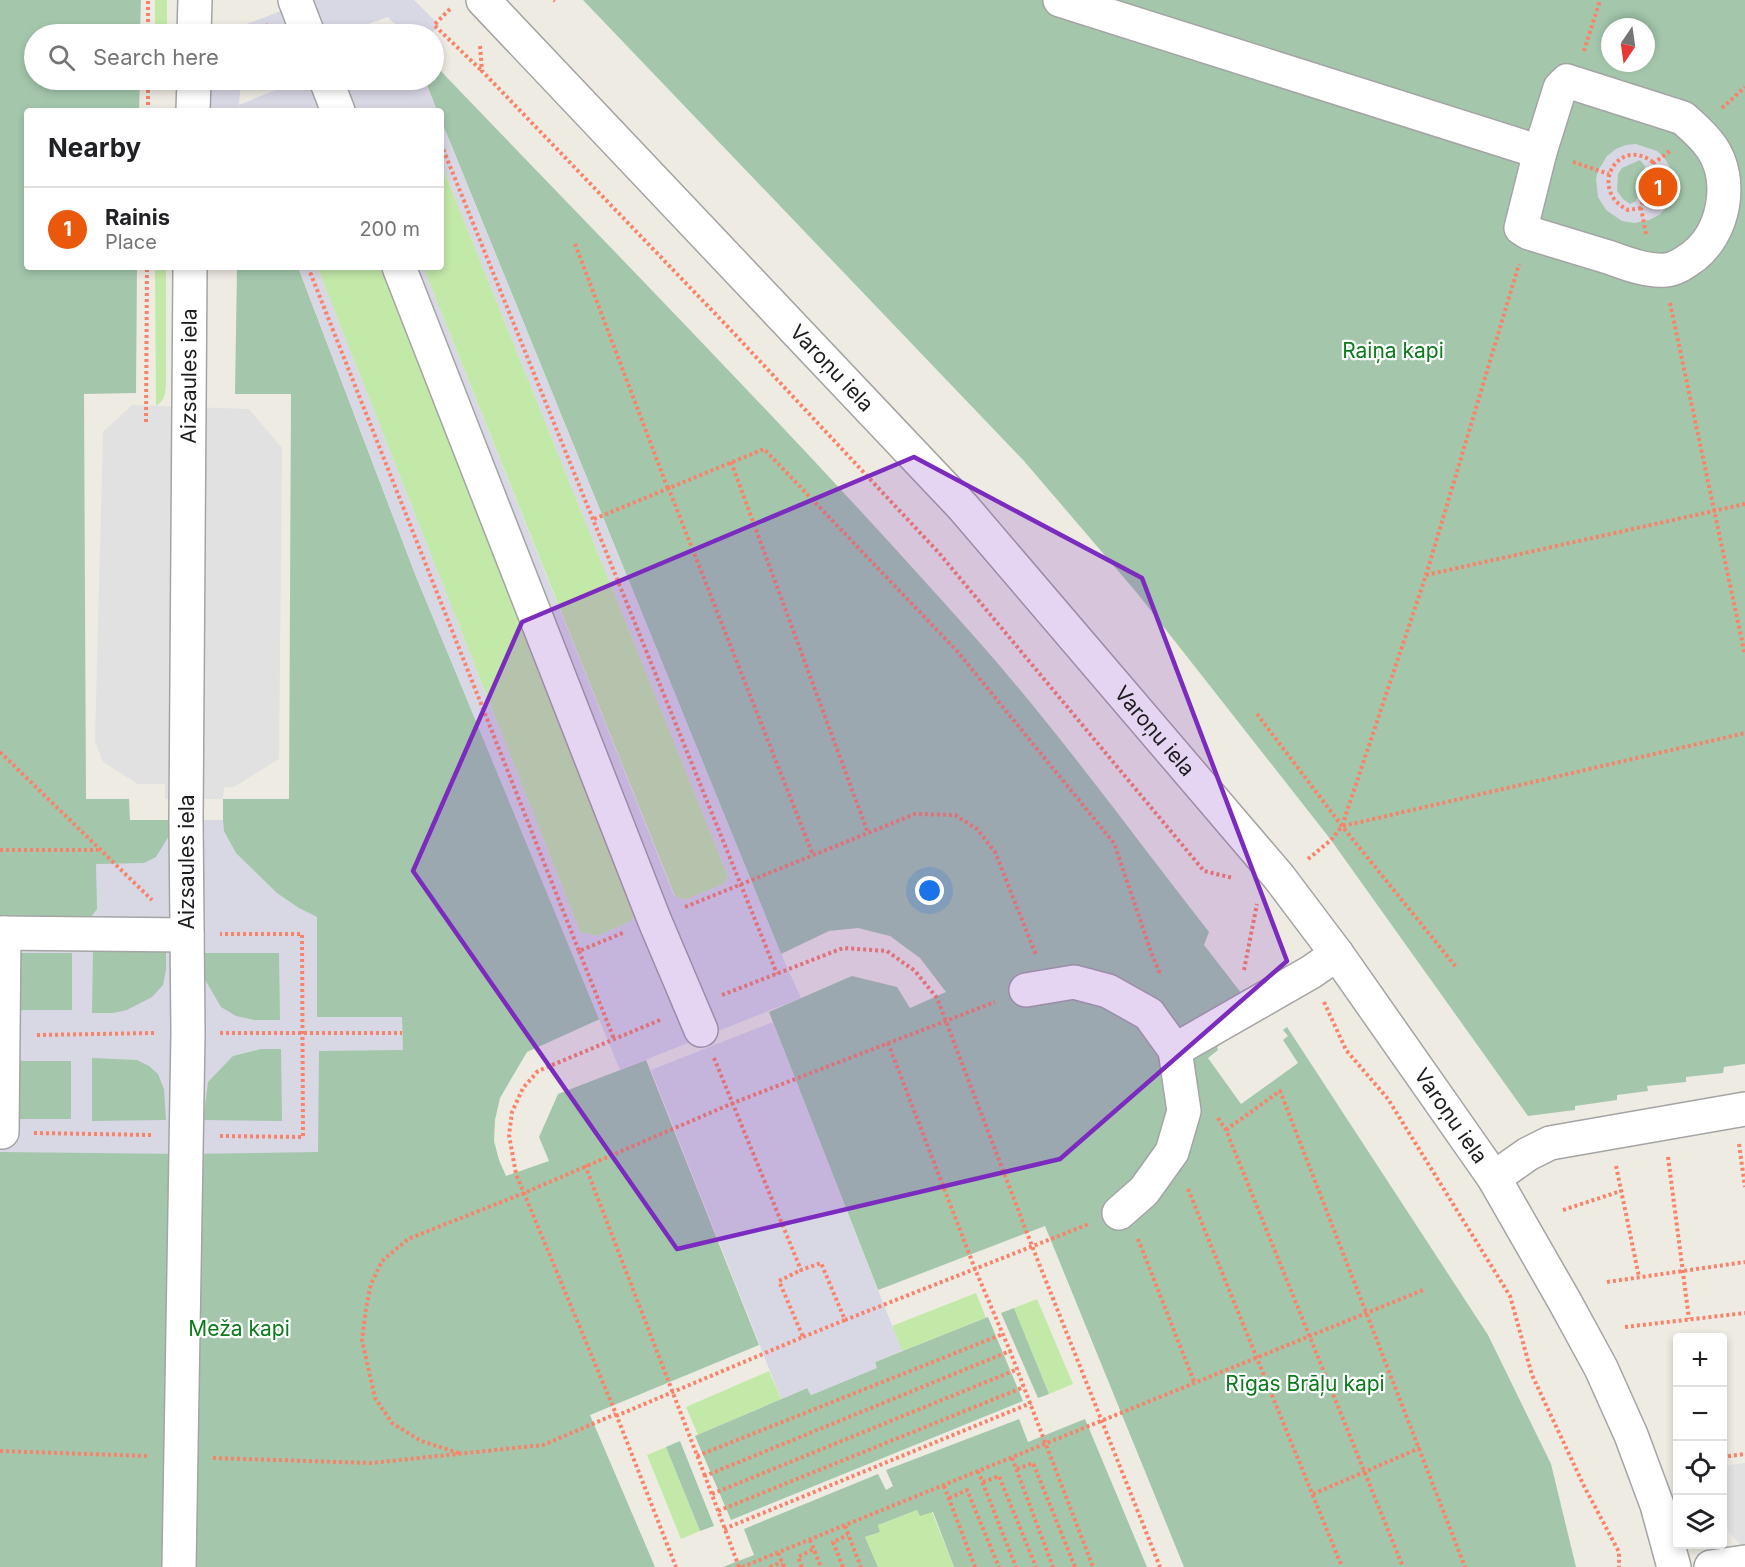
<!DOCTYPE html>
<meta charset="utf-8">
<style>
body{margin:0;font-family:Inter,sans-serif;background:#f2f2f2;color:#202124}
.controls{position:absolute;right:18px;bottom:18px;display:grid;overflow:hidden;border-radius:6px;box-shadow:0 3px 9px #0003}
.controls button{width:54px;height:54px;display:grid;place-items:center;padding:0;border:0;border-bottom:2px solid #e0e0e0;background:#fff;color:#202124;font:30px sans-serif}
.compass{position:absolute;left:1601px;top:18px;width:54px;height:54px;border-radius:50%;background:#fff;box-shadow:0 3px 9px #0003;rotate:193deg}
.you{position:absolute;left:930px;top:891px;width:21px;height:21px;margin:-15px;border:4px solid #fff;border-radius:50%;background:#1a73e8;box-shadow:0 0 0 9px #1a73e833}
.badge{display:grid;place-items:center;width:39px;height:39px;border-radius:50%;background:#ea580c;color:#fff;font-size:20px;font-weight:700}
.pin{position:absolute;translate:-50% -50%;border:3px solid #fff;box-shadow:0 2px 6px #0006}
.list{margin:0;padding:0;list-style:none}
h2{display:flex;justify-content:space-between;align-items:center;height:78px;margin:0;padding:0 24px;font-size:26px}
h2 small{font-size:20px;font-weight:400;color:#757577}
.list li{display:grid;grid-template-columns:39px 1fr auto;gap:18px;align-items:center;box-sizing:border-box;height:84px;padding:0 24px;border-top:2px solid #e0e0e0}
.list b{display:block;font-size:22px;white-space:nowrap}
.list p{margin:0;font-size:20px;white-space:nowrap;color:#757577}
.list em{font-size:20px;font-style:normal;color:#757577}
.icon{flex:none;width:33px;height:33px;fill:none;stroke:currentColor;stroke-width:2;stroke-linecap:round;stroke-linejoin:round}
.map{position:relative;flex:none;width:1745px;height:1567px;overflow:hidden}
.search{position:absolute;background:#fff;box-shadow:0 3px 9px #0003;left:24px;top:24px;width:420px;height:66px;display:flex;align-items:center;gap:15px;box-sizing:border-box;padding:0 21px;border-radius:33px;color:#757577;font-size:22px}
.panel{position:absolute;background:#fff;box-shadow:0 3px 9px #0003;left:24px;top:108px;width:420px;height:162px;border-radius:6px}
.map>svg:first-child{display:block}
.grass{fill:#c3e9a8}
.cemetery{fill:#a4c7ac;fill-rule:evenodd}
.parking{fill:#e1e1e1}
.plaza{fill:#d8d7e4;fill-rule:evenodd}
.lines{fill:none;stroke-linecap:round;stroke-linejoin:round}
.minor-casing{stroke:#a4a4a4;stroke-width:36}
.path{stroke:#fa8268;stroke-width:4;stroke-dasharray:3 3;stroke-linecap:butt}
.minor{stroke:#fff;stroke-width:33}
.marked{fill:#7b2cbf;fill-opacity:0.2;stroke:#7b2cbf;stroke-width:4.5;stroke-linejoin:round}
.labels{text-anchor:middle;stroke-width:4.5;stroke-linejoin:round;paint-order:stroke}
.park-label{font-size:21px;fill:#0b7b1c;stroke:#fff}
.street-label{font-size:21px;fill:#1d1d1d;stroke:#fff}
</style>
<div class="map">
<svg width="1745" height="1567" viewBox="0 0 1745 1567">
<rect width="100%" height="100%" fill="#eeebe3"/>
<g class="grass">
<rect x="155" y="0" width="12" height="34"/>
<polygon points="441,163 728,876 724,884 685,900 675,896 423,267 441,267"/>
<path d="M 155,267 L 166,267 L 166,385 C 165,395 165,400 156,406 Z"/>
<polygon points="317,267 380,267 636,908 632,921 597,936 580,932"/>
<polygon points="976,1293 986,1318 902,1351 892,1326"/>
<polygon points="1037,1299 1073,1384 1049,1394 1014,1308"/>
<polygon points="769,1371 781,1399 698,1435 686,1407"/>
<polygon points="666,1447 700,1531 681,1539 647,1455"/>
<polygon points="917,1510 932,1512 954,1567 878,1567 865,1537 880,1532 878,1525"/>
</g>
<g class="cemetery">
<polygon points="0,0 141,0 140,34 34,34 34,80 140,80 139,111 27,111 27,267 137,267 136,393 84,394 86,799 129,799 130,820 223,820 223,799 289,799 291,394 235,394 237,267 298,267 415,574 600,1019 527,1052 500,1098 495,1120 494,1141 499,1160 506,1176 549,1161 539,1137 558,1094 646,1060 759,1345 590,1415 655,1567 0,1567"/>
<path d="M 583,0 L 1745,0 L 1745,1064 L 1724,1067 L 1723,1073 L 1686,1077 L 1686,1082 L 1647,1086 L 1648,1091 L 1617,1095 L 1617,1100 L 1575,1106 L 1575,1110 L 1528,1116 L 1331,840 L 1137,593 L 1024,461 ZM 1610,27 L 1646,27 L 1646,63 L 1610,63 Z"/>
<path d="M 434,64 C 617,255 804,444 980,643 C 1061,735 1133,835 1209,932 L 1204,945 L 1242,994 L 1251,1023 L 1217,1047 L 1218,1050 L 1208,1058 L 1241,1104 L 1298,1063 L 1283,1040 L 1288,1036 L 1283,1030 L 1287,1027 L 1488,1335 L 1551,1464 L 1576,1567 L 1184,1567 L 1045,1226 L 878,1290 L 769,1012 L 852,976 L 897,987 L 910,1008 L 946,992 L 920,958 L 890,936 L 858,928 L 829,931 L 781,954 L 441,120 L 441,111 L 437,111 L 425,80 L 434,80 Z"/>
<polygon points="1014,1308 1049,1394 1038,1398 1001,1313"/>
<polygon points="988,1317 1023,1401 731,1520 695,1436 807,1388 811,1395 876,1368 875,1362"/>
<polygon points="1019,1419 1028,1442 1085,1419 1147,1567 954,1567 933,1512 920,1516 917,1510 878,1525 880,1532 865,1537 878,1567 723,1567 754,1555 744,1529 878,1474 886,1490 893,1486 886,1470"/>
<polygon points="680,1441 714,1526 700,1531 666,1447"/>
</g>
<g class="parking">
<polygon points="132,405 249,409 282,448 279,759 234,787 224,787 223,799 165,799 165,784 138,784 103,762 95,741 103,432"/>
<polygon points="1745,1463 1745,1549 1728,1531 1723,1489 1722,1466"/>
</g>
<g class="plaza">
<polygon points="310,0 414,0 439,25 431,34 405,34 388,17 365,25 365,30 355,34 220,34"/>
<polygon points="210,80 241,80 239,105 300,80 425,80 437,111 241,111 239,107 239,111 209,111"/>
<polygon points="441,120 781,954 801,998 620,1070 415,574 298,267 317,267 580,932 597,936 632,921 636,908 380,267 423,267 674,896 685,900 724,884 728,876 441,163"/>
<path d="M 1636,144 L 1657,151 L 1663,156 L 1673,172 L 1675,185 L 1672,198 L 1668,206 L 1659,215 L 1649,220 L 1634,223 L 1622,221 L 1606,210 L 1598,197 L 1596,179 L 1598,171 L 1607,156 L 1616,149 L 1626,145 ZM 1640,160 L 1645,166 L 1636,201 L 1630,204 L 1623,199 L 1617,191 L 1618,174 L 1622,168 Z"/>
<path d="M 173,820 L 223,820 L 224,831 L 236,853 L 277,893 L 299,908 L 317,917 L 317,1017 L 402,1017 L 403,1050 L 319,1051 L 318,1152 L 184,1154 L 0,1152 L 0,921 L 81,922 L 91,917 L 97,909 L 96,864 L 144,863 L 156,857 L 172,831 ZM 93,949 L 166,950 L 166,969 L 163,985 L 152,997 L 127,1010 L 113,1013 L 92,1013 ZM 15,953 L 72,953 L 72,1010 L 15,1010 ZM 202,953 L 279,953 L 280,1020 L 254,1020 L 236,1016 L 221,1007 L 204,978 ZM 261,1049 L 281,1049 L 282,1121 L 203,1120 L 208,1082 L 233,1056 ZM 92,1058 L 137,1060 L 149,1066 L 158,1074 L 164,1089 L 166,1120 L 92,1121 ZM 14,1061 L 71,1061 L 71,1119 L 15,1119 Z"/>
<polygon points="773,1022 902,1351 875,1362 877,1368 811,1395 807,1388 781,1399 651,1070"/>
</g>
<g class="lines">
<g class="minor-casing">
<g id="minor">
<polyline points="295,0 308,34"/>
<path id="s1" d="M 483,0 L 963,507 L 1279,877 L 1337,954 L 1494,1178 L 1565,1302 L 1601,1368 L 1631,1435 L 1657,1505 L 1674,1567"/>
<polyline points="1060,0 1540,152"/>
<polyline points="194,34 195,0"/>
<polyline points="326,80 338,111"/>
<path d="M 1567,81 L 1683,118 C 1693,127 1704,136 1712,148 C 1734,181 1724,232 1694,256 C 1685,262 1677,269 1666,270 C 1647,272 1625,263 1608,257 C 1581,249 1555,241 1529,233 L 1521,228 L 1540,152 L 1560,88 Z"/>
<polyline points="193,111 194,80"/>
<polyline points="399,267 654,919 701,1030"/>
<polyline points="0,933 187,935"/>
<polyline points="1026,990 1074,982 1108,991 1149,1014 1175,1050"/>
<polyline points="0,1132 2,1132 4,933"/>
<polyline points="1494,1178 1528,1154 1550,1143 1745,1109"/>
<polyline points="1119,1213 1144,1191 1172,1152 1184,1111 1175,1050 1311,972 1337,954"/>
<path id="s2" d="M 179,1567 L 188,1033 L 186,820 L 190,267"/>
<polyline points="1711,1567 1745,1562"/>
</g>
</g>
<g class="path">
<polyline points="554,0 555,1"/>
<polyline points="450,9 434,25 481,70"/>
<polyline points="148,34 148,0"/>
<polyline points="244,34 268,25"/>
<polyline points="480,46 482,71 728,327 939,553 1204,871 1233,878"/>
<polyline points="1584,51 1600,0"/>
<polyline points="1722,108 1745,87"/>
<polyline points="148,111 148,80"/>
<polyline points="441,144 777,974"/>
<polyline points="1573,162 1609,174"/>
<path d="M 1641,208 L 1628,210 C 1587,190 1618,134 1654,163"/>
<polyline points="1646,234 1641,208 1654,163 1670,151"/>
<polyline points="575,244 668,489"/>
<polyline points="308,267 579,951 625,932"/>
<polyline points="1670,303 1745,655"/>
<polyline points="146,422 147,267"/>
<polyline points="731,462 868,833"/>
<polyline points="668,487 813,855"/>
<polyline points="594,519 764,449 957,651 1114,843 1151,952 1161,976"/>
<polyline points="1426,575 1745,504"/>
<polyline points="1257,714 1342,826 1456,967"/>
<polyline points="0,752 152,900"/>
<polyline points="1343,826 1745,733"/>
<polyline points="0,850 98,850"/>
<polyline points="1308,859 1331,840 1342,826 1426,575 1519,264"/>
<polyline points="685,907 915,814 955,815 977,829 995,852 1036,955"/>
<polyline points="579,951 614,1039"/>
<polyline points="1244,970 1257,904"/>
<polyline points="722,995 843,948 887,951 915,971 937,998 1032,1246 1160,1567"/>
<polyline points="1324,1002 1346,1050 1388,1099 1510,1296 1532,1375 1584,1486 1619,1552 1619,1567"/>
<polyline points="660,1020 538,1071 523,1088 512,1112 509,1135 516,1174 616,1414 676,1567"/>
<polyline points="220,1033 402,1033"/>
<polyline points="37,1035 155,1033"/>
<polyline points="888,1043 975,1269 1010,1351"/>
<polyline points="714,1058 801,1270 821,1263 845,1320 1089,1224"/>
<polyline points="1218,1118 1226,1130 1403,1567"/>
<polyline points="1226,1130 1280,1091 1465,1567"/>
<polyline points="34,1133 152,1135"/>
<polyline points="220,1136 303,1137 302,934 220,934"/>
<polyline points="1739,1144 1745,1187"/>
<polyline points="1668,1157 1689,1319"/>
<polyline points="585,1165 705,1476"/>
<polyline points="1616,1166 1639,1277"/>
<polyline points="1188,1189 1342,1567"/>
<polyline points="1563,1210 1621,1191"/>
<polyline points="1138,1239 1195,1384"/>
<polyline points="1607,1282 1745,1262"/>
<polyline points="1625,1327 1745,1313"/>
<polyline points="803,1337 845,1320"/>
<polyline points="616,1416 803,1337 779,1281 801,1270"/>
<polyline points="0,1451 148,1456"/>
<polyline points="459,1453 421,1441 392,1423 375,1398 362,1340 366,1308 371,1284 382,1261 408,1239 524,1193 733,1103 995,1002"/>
<polyline points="697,1456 1003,1334"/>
<polyline points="1722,1457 1745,1454"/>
<polyline points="213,1458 371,1463 543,1445 616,1414"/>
<polyline points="1012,1458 1053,1567"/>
<polyline points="1017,1469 1033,1463 1075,1567"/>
<polyline points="978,1471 1016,1567"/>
<polyline points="983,1482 999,1476 1036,1567"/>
<polyline points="944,1486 975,1567"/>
<polyline points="712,1494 1018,1369"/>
<polyline points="1313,1494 1420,1448"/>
<polyline points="949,1498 967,1490 999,1567"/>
<polyline points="718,1511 1024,1387"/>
<polyline points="845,1526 861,1567"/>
<polyline points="724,1529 1031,1403"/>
<polyline points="810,1540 821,1567"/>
<polyline points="778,1553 784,1567"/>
<polyline points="739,1567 705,1476 1010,1351 1093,1567"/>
<polyline points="742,1567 1423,1290"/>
<polyline points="770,1567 782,1562"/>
<polyline points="802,1567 798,1557 814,1549"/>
<polyline points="843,1567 833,1542 848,1535"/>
</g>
<use href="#minor" class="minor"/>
</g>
<path class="marked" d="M 914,457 L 1142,578 L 1287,961 L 1060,1159 L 677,1249 L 413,871 L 522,622 Z"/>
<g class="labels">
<g class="park-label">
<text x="1393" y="358">Raiņa kapi</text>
<text x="239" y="1336">Meža kapi</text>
<text x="1305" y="1391">Rīgas Brāļu kapi</text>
</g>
<g class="street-label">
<text dy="7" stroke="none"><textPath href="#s1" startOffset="507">Varoņu iela</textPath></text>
<text dy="7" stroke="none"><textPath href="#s2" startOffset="1191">Aizsaules iela</textPath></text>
<text dy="7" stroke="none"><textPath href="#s1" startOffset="993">Varoņu iela</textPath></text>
<text transform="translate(187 862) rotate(-90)" y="7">Aizsaules iela</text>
<text dy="7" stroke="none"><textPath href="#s1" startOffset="1479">Varoņu iela</textPath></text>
</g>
</g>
</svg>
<div class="controls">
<button>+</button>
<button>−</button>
<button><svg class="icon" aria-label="locate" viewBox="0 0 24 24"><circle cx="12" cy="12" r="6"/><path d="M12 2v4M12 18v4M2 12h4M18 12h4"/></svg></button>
<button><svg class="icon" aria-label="layers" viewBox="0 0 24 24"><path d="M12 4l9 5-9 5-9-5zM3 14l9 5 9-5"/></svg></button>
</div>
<svg class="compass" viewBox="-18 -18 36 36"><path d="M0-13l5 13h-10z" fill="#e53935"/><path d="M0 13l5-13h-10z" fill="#757577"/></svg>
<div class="you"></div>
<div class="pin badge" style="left:1658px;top:187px">1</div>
<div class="search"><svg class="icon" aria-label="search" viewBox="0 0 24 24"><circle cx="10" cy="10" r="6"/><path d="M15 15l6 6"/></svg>Search here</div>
<section class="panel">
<h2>Nearby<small></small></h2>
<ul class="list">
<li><span class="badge">1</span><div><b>Rainis</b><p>Place</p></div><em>200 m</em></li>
</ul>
</section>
</div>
